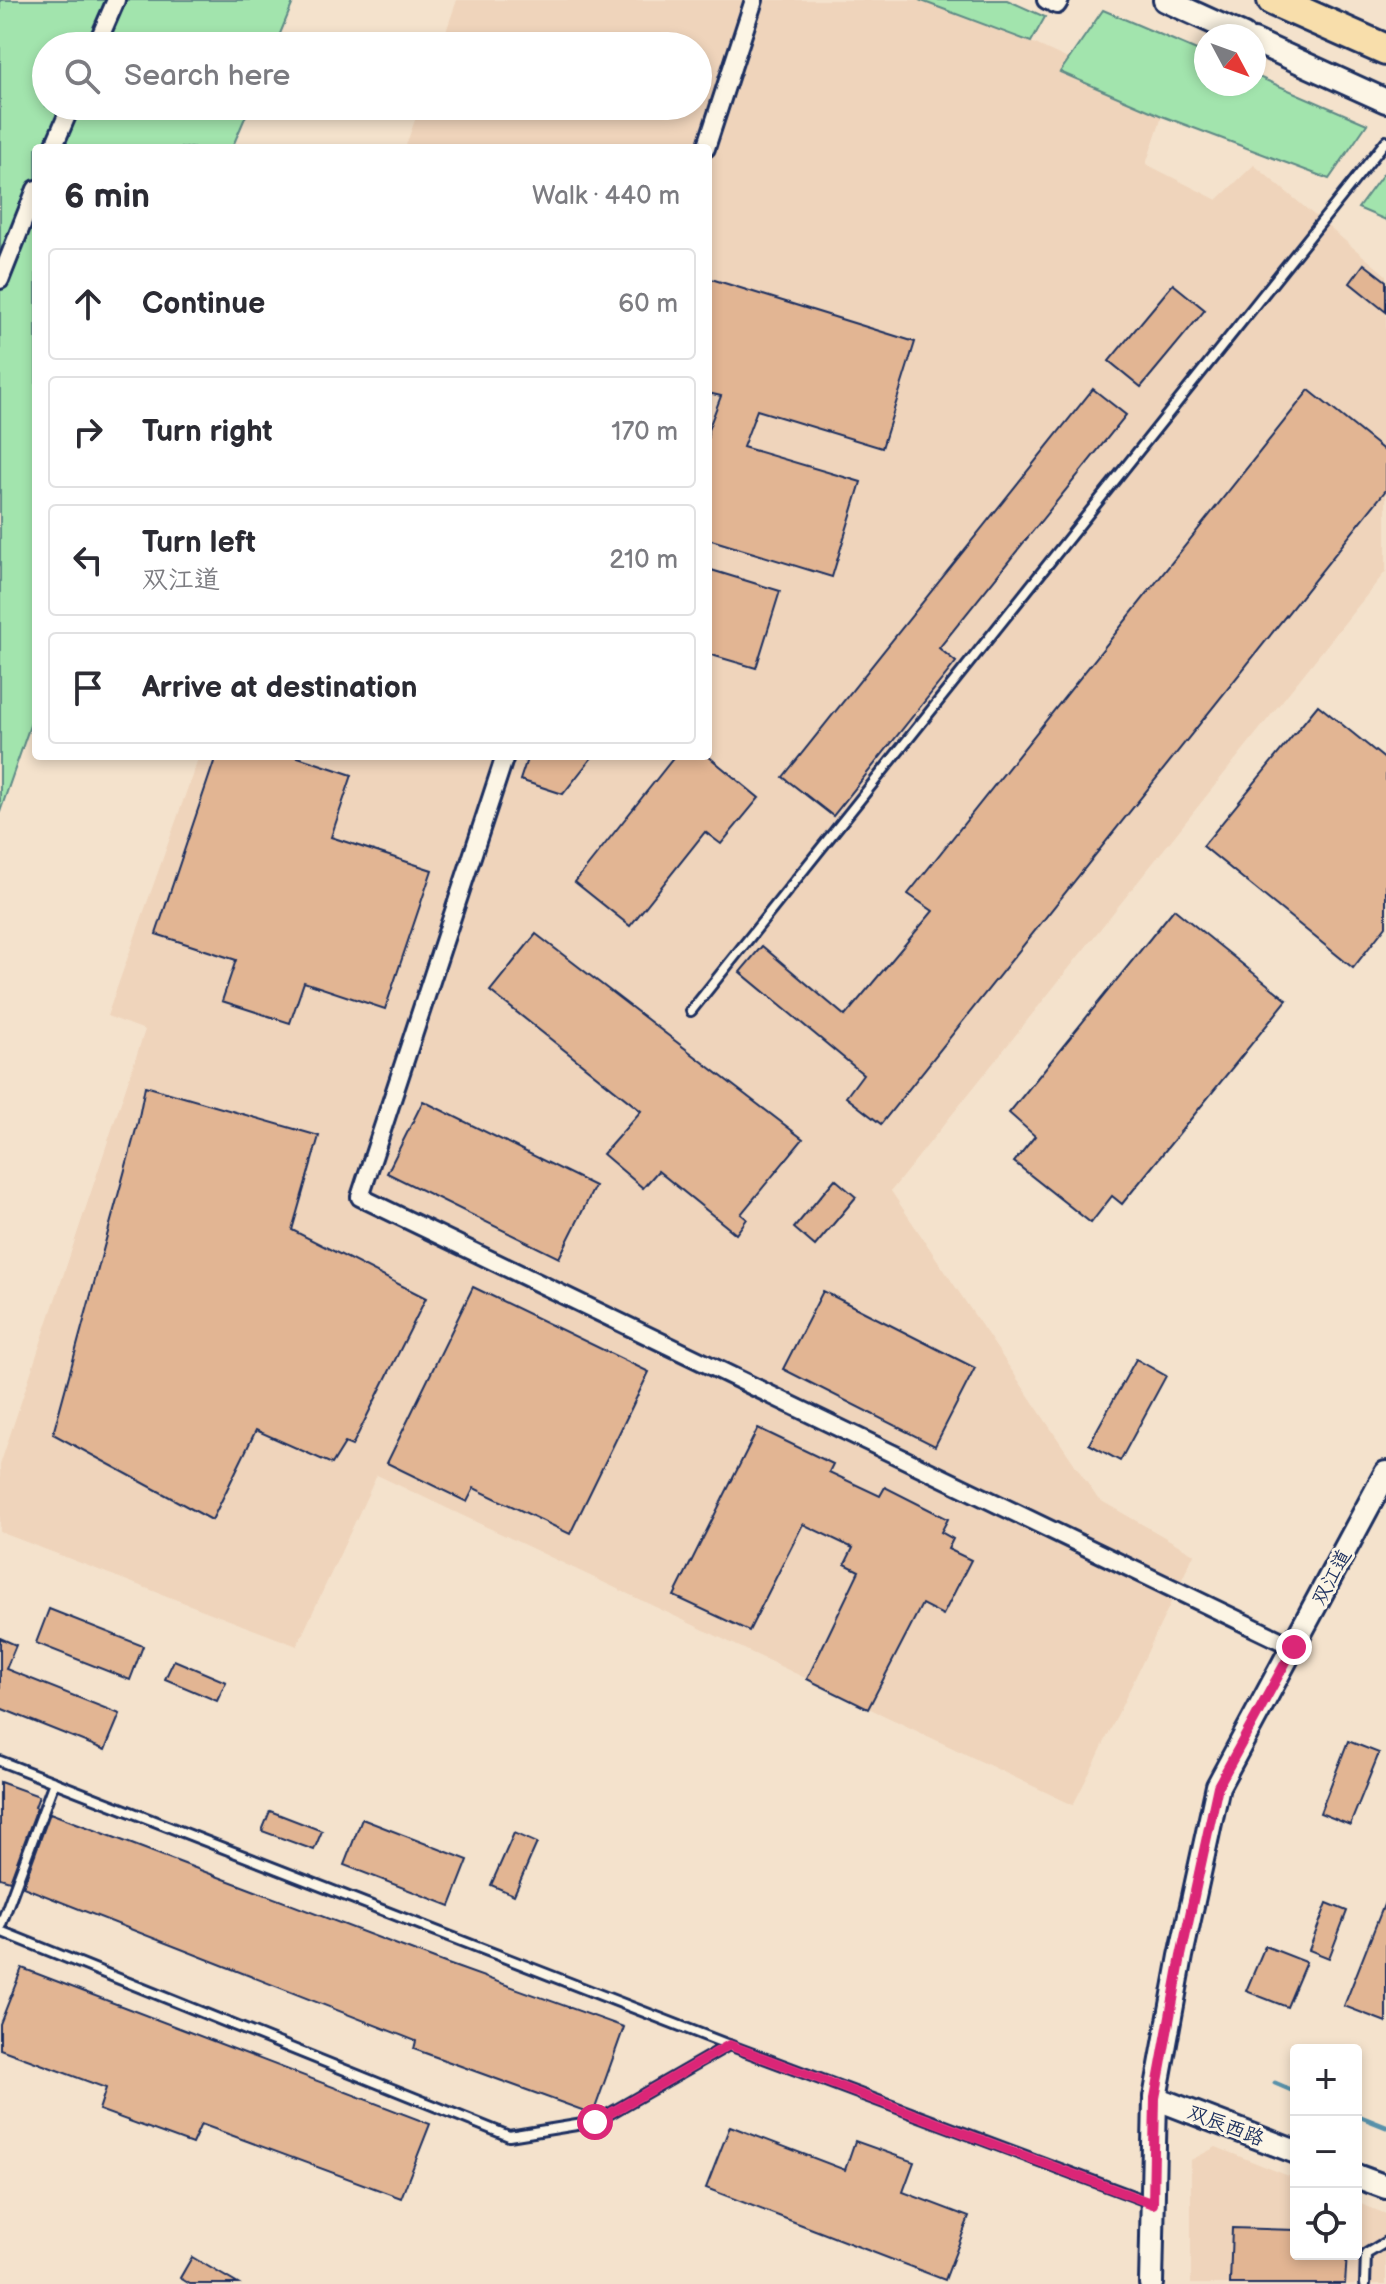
<!DOCTYPE html>
<meta charset="utf-8">
<style>
body{margin:0;font-family:"Balsamiq Sans","LXGW WenKai TC",sans-serif;background:#f7f7f7;color:#2b2b33}
.controls{position:absolute;right:24px;bottom:24px;display:grid;overflow:hidden;border-radius:8px;box-shadow:0 4px 12px #0003}
.controls button{width:72px;height:72px;display:grid;place-items:center;padding:0;border:0;border-bottom:2px solid #e1e1e2;background:#fff;color:#2b2b33;font:40px sans-serif}
.compass{position:absolute;left:1194px;top:24px;width:72px;height:72px;border-radius:50%;background:#fff;box-shadow:0 4px 12px #0003;rotate:131deg}
.stop{position:absolute;width:24px;height:24px;margin:-18px;border:6px solid #db2777;border-radius:50%;background:#fff}
.stop.end{background:#db2777;border-color:#fff;box-shadow:0 2px 8px #0008}
.list{margin:0;padding:0;list-style:none}
h2{display:flex;justify-content:space-between;align-items:center;height:104px;margin:0;padding:0 32px;font-size:34px}
h2 small{font-size:26px;font-weight:400;color:#7c7c81}
.list li{display:grid;grid-template-columns:52px 1fr auto;gap:24px;align-items:center;box-sizing:border-box;height:112px;margin:0 16px 16px;padding:0 16px;border:2px solid #e1e1e2;border-radius:8px}
.list b{display:block;font-size:30px;white-space:nowrap}
.list p{margin:0;font-size:26px;white-space:nowrap;color:#7c7c81}
.list em{font-size:26px;font-style:normal;color:#7c7c81}
.icon{flex:none;width:44px;height:44px;fill:none;stroke:currentColor;stroke-width:2;stroke-linecap:round;stroke-linejoin:round}
.map{position:relative;flex:none;width:1386px;height:2284px;overflow:hidden}
.search{position:absolute;background:#fff;box-shadow:0 4px 12px #0003;left:32px;top:32px;width:680px;height:88px;display:flex;align-items:center;gap:20px;box-sizing:border-box;padding:0 28px;border-radius:44px;color:#7c7c81;font-size:30px}
.panel{position:absolute;background:#fff;box-shadow:0 4px 12px #0003;left:32px;top:144px;width:680px;height:616px;border-radius:8px}
.map>svg:first-child{display:block}
.built{fill:#efd4bb}
.green{fill:#a2e4ad;stroke:#5e8a86;stroke-width:2}
.lines{fill:none;stroke-linecap:round;stroke-linejoin:round}
.stream{stroke:#5991aa;stroke-width:5}
.building{fill:#e2b593;stroke:#1b2f5e;stroke-width:2}
.lane-casing{stroke:#1b2f5e;stroke-width:14}
.street-casing{stroke:#1b2f5e;stroke-width:22}
.secondary-casing{stroke:#1b2f5e;stroke-width:28}
.highway-casing{stroke:#1b2f5e;stroke-width:36}
.lane{stroke:#fcf5e5;stroke-width:8}
.street{stroke:#fcf5e5;stroke-width:16}
.secondary{stroke:#fcf5e5;stroke-width:22}
.highway{stroke:#f8deab;stroke-width:30}
.route{stroke:#db2777;stroke-width:10}
.labels{text-anchor:middle;stroke-width:6;stroke-linejoin:round;paint-order:stroke}
.street-label{font-size:20px;fill:#1b2f5e;stroke:#fcf5e5}
</style>
<div class="map">
<svg width="1386" height="2284" viewBox="0 0 1386 2284">
<rect width="100%" height="100%" fill="#f4e2cc"/>
<filter id="ink" filterUnits="userSpaceOnUse"><feTurbulence type="fractalNoise" baseFrequency=".0125" numOctaves="2"/><feDisplacementMap in="SourceGraphic" scale="16" xChannelSelector="R" yChannelSelector="G"/><feConvolveMatrix kernelMatrix="1 2 1 2 8 2 1 2 1" color-interpolation-filters="sRGB"/></filter>
<g filter="url(#ink)">
<g class="built">
<polygon points="457,0 919,0 1031,42 1068,59 1060,73 1162,116 1146,164 1217,200 1254,165 1386,275 1386,571 891,1191 1098,1499 1194,1554 1096,1760 1073,1805 377,1475 297,1646 0,1532 0,1465 145,1030 107,1016 199,756 708,756 708,148 405,148 420,106 698,106 698,46 441,46"/>
<polygon points="1216,2147 1296,2179 1296,2254 1356,2254 1356,2202 1386,2214 1386,2284 1191,2284 1191,2160"/>
</g>
<g class="green">
<polygon points="0,0 294,0 275,46 46,46 46,106 250,106 232,148 36,148 36,708 0,812"/>
<polygon points="919,0 1007,0 1045,17 1031,42"/>
<polygon points="1103,10 1206,54 1206,84 1254,84 1254,75 1367,124 1329,179 1162,116 1060,72"/>
<polygon points="1386,170 1386,220 1358,208"/>
</g>
<g class="lines">
<g class="stream">
<polyline points="1275,2083 1296,2092"/>
<polyline points="1356,2115 1386,2127"/>
</g>
</g>
<g class="building">
<polygon points="1364,264 1386,281 1386,312 1350,283"/>
<polygon points="708,278 915,342 882,448 757,410 743,447 861,482 832,577 708,539 708,430 721,396 708,393"/>
<polygon points="1173,284 1205,310 1141,387 1109,361"/>
<polygon points="1093,389 1126,415 939,648 956,662 833,816 783,777"/>
<polygon points="1309,390 1386,452 1386,490 881,1124 846,1097 863,1074 740,972 762,946 845,1016 933,911 908,894"/>
<polygon points="708,569 780,591 756,668 708,654"/>
<polygon points="1318,705 1386,760 1386,926 1353,968 1203,846"/>
<polygon points="216,756 295,756 352,775 331,837 432,870 385,1009 304,982 290,1023 222,1001 236,960 156,934"/>
<polygon points="528,756 593,756 563,794 520,780"/>
<polygon points="675,756 708,756 759,798 721,844 705,832 630,926 575,882"/>
<polygon points="1174,909 1287,1000 1122,1204 1112,1196 1091,1223 1014,1162 1035,1136 1009,1113"/>
<polygon points="536,934 803,1139 741,1214 747,1219 736,1234 658,1171 643,1188 603,1154 641,1111 490,991"/>
<polygon points="145,1086 319,1136 292,1230 426,1298 352,1446 345,1443 332,1464 256,1430 212,1520 53,1434 138,1122"/>
<polygon points="423,1101 595,1186 559,1258 387,1173"/>
<polygon points="835,1179 856,1197 815,1246 794,1228"/>
<polygon points="473,1287 649,1372 570,1534 474,1488 467,1502 387,1463"/>
<polygon points="823,1291 975,1368 935,1446 783,1369"/>
<polygon points="1136,1359 1166,1376 1120,1461 1089,1444"/>
<polygon points="758,1428 833,1464 829,1472 880,1496 885,1487 948,1519 941,1532 953,1539 948,1549 971,1560 943,1615 922,1604 868,1709 807,1679 859,1571 845,1564 853,1548 803,1524 749,1631 674,1596"/>
<polygon points="49,1609 143,1646 130,1680 36,1643"/>
<polygon points="0,1638 16,1645 6,1669 120,1714 105,1750 0,1708"/>
<polygon points="174,1660 226,1682 217,1701 165,1679"/>
<polygon points="1348,1741 1379,1753 1350,1825 1320,1813"/>
<polygon points="0,1782 39,1796 35,1807 37,1808 10,1881 0,1878"/>
<polygon points="270,1811 322,1831 314,1850 262,1831"/>
<polygon points="50,1813 445,1963 624,2027 593,2114 414,2049 416,2041 23,1887"/>
<polygon points="362,1819 468,1860 450,1906 344,1865"/>
<polygon points="514,1833 537,1843 514,1895 491,1885"/>
<polygon points="1385,1902 1386,1902 1386,2022 1344,2006"/>
<polygon points="1327,1903 1347,1911 1329,1958 1309,1950"/>
<polygon points="1265,1946 1306,1962 1287,2007 1246,1991"/>
<polygon points="22,1968 430,2124 401,2198 201,2124 192,2144 99,2110 106,2088 0,2049 0,2024"/>
<polygon points="730,2126 845,2170 855,2141 914,2162 903,2192 969,2217 945,2280 706,2188"/>
<polygon points="1232,2228 1296,2230 1296,2254 1347,2254 1345,2284 1230,2284"/>
<polygon points="192,2257 238,2284 190,2284 180,2278"/>
</g>
<g class="lines">
<g class="lane-casing">
<g id="lane">
<polyline points="691,1011 1386,141"/>
<polyline points="0,1761 729,2045 1149,2202"/>
<polyline points="0,1927 54,1782"/>
<polyline points="0,1931 509,2136 595,2122 729,2045"/>
<polyline points="1365,2284 1366,2254 1386,2242"/>
</g>
</g>
<g class="street-casing">
<g id="street">
<polyline points="1046,0 1057,5 1060,0"/>
<polyline points="96,46 116,0"/>
<polyline points="53,148 71,106"/>
<polyline points="706,148 754,0"/>
<polyline points="0,280 36,189"/>
<polyline points="505,756 360,1197 1294,1647"/>
</g>
</g>
<g class="secondary-casing">
<g id="secondary">
<polyline points="1165,0 1244,36"/>
<polyline points="1254,41 1386,101"/>
<polyline points="1155,2098 1296,2152"/>
<polyline points="1356,2176 1386,2187"/>
<polyline points="1151,2284 1155,2098 1181,1956 1218,1786 1386,1473"/>
</g>
</g>
<g class="highway-casing">
<polyline id="highway" points="1273,0 1386,50"/>
</g>
<use href="#lane" class="lane"/>
<use href="#street" class="street"/>
<use href="#secondary" class="secondary"/>
<use href="#highway" class="highway"/>
</g>
</g>
<g class="lines" filter="url(#ink)">
<polyline class="route" points="595,2122 729,2045 1153,2204 1155,2098 1181,1956 1218,1786 1294,1647"/>
</g>
<g class="labels">
<g class="street-label">
<text transform="translate(1331 1577) rotate(-62)" y="7">双江道</text>
<text transform="translate(1226 2125) rotate(21)" y="7">双辰西路</text>
</g>
</g>
</svg>
<div class="controls">
<button>+</button>
<button>−</button>
<button><svg class="icon" aria-label="locate" viewBox="0 0 24 24"><circle cx="12" cy="12" r="6"/><path d="M12 2v4M12 18v4M2 12h4M18 12h4"/></svg></button>
</div>
<svg class="compass" viewBox="-18 -18 36 36"><path d="M0-13l5 13h-10z" fill="#e53935"/><path d="M0 13l5-13h-10z" fill="#7c7c81"/></svg>
<div class="stop" style="left:595px;top:2122px"></div>
<div class="stop end" style="left:1294px;top:1647px"></div>
<div class="search"><svg class="icon" aria-label="search" viewBox="0 0 24 24"><circle cx="10" cy="10" r="6"/><path d="M15 15l6 6"/></svg>Search here</div>
<section class="panel">
<h2>6 min<small>Walk · 440 m</small></h2>
<ul class="list">
<li><svg class="icon" aria-label="ahead" viewBox="0 0 24 24"><path d="M12 20V5M6 11l6-6 6 6"/></svg><div><b>Continue</b></div><em>60 m</em></li>
<li><svg class="icon" aria-label="right" viewBox="0 0 24 24"><path d="M7 20v-9h11M14 6l5 5-5 5"/></svg><div><b>Turn right</b></div><em>170 m</em></li>
<li><svg class="icon" aria-label="left" viewBox="0 0 24 24"><path d="M17 20v-9H6M10 6l-5 5 5 5"/></svg><div><b>Turn left</b><p>双江道</p></div><em>210 m</em></li>
<li><svg class="icon" aria-label="arrive" viewBox="0 0 24 24"><path d="M6 21V4h12l-3 4 3 4H6"/></svg><div><b>Arrive at destination</b></div></li>
</ul>
</section>
</div>
